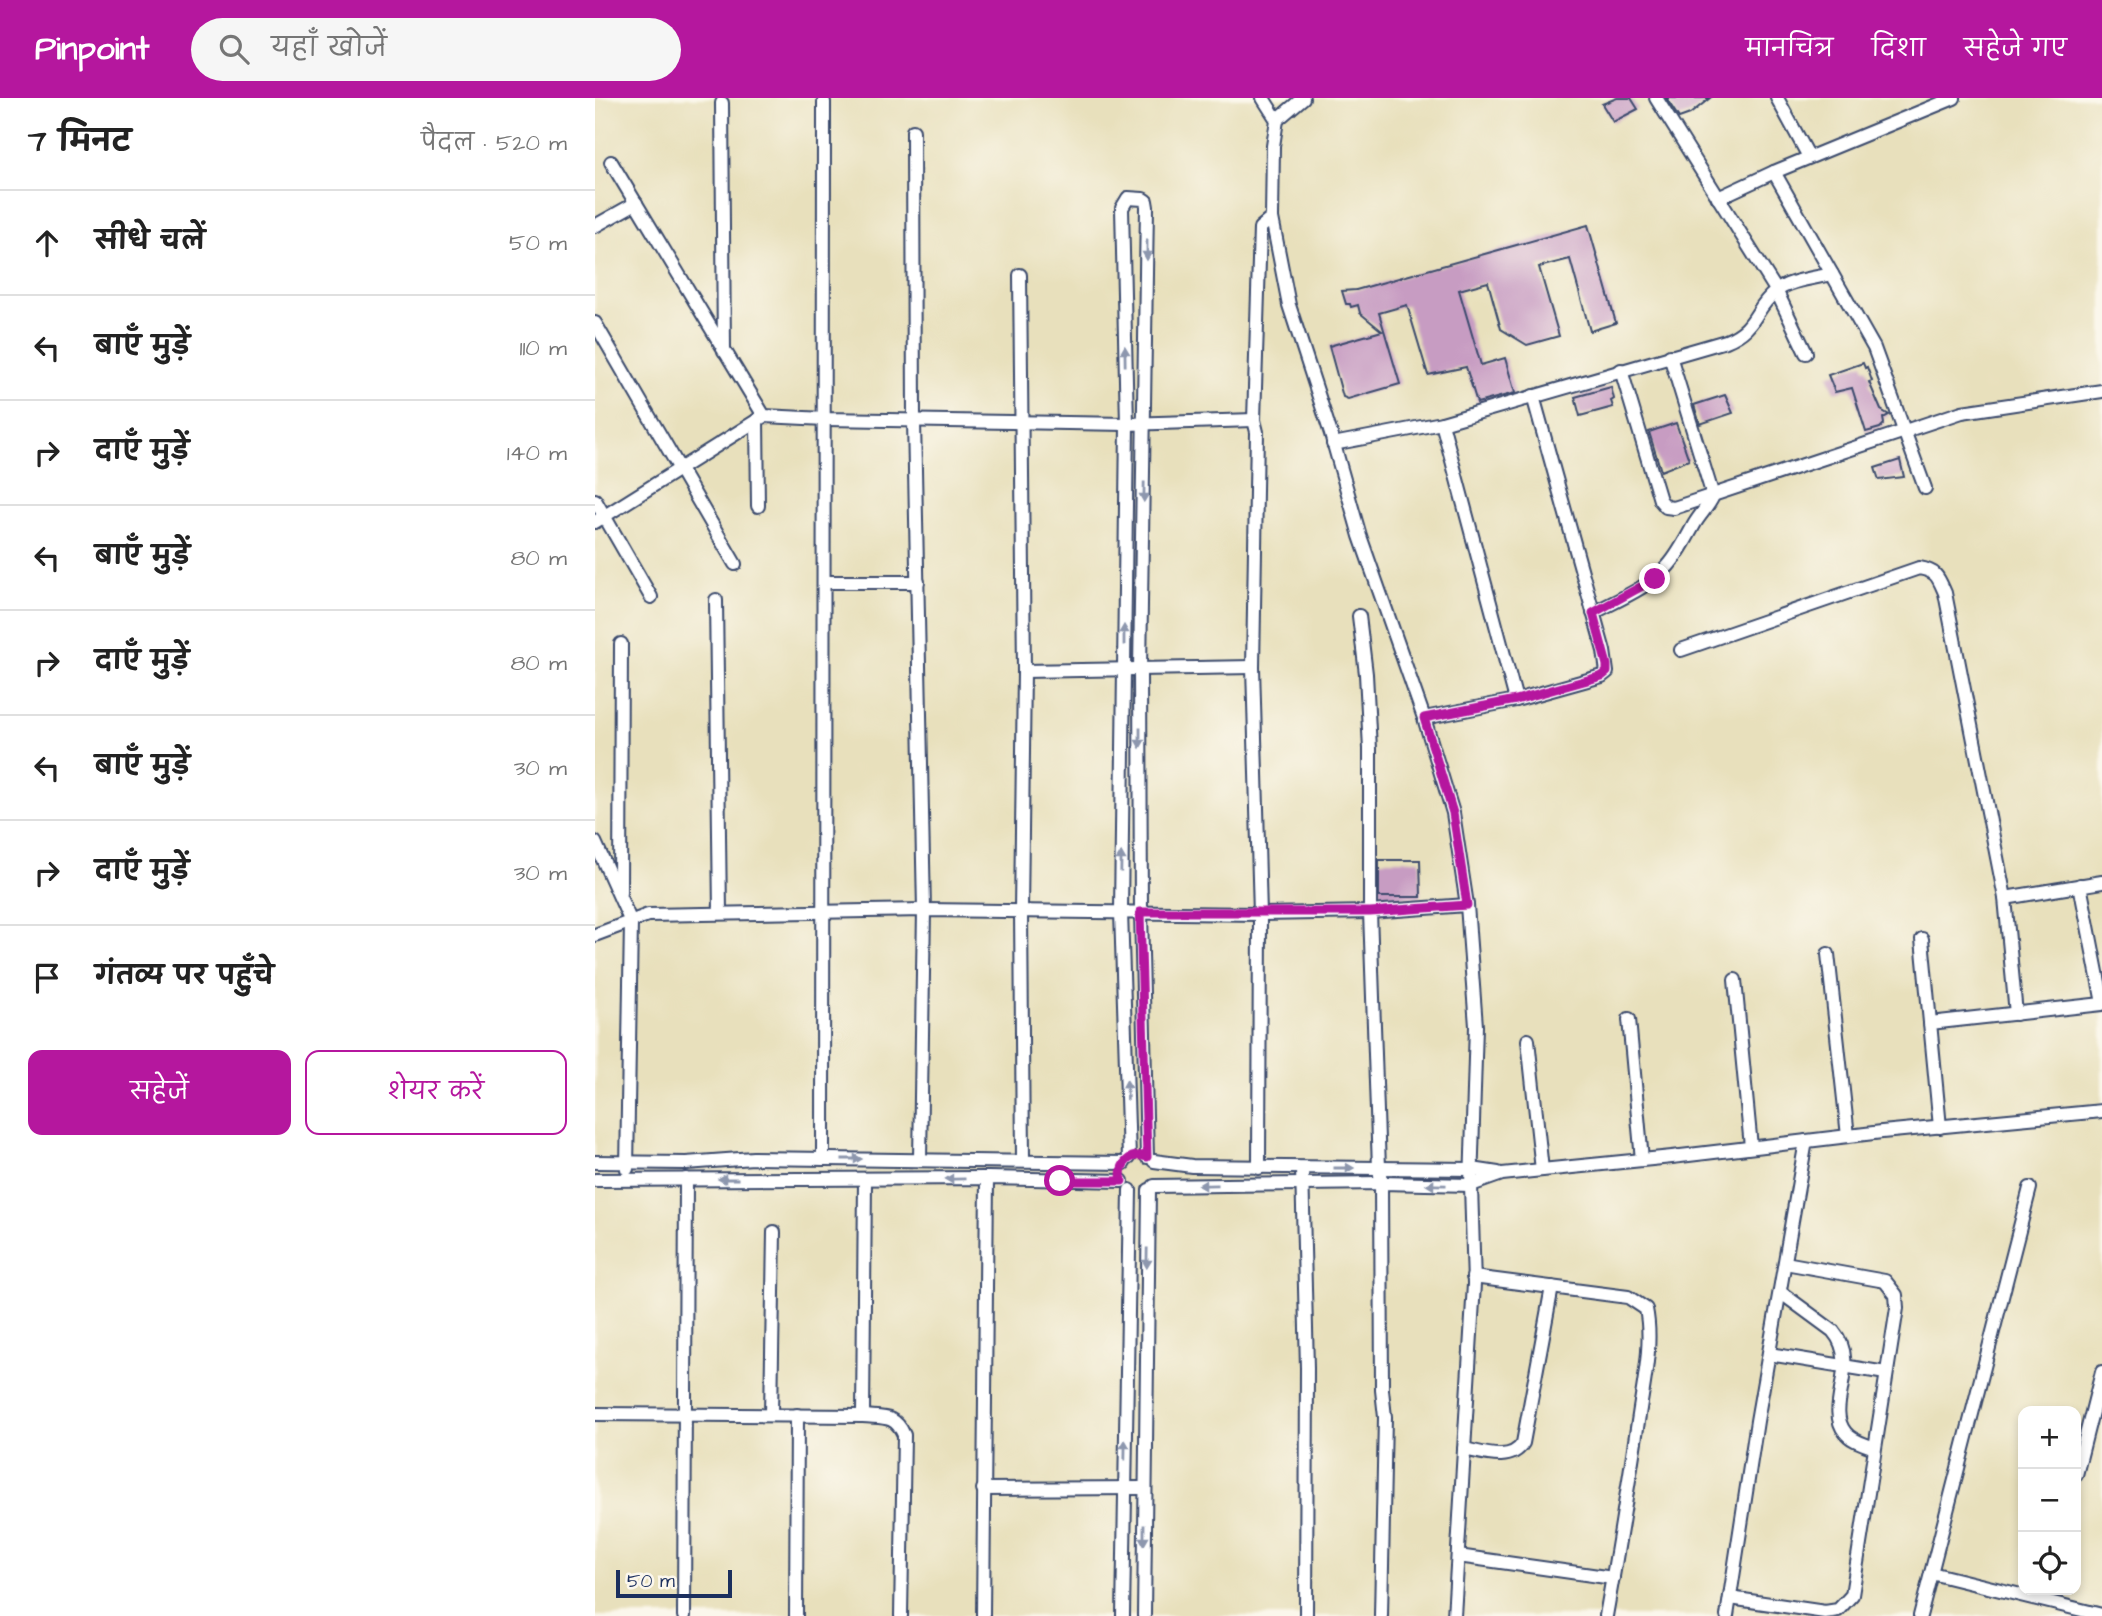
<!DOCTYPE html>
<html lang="hi">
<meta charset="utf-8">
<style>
body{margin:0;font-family:"Architects Daughter","Playpen Sans Deva",sans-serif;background:#f6f6f6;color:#222}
.controls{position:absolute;right:21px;bottom:21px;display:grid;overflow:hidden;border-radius:14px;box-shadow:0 4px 10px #0003}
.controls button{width:63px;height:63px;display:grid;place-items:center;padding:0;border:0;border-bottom:2px solid #e0e0e0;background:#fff;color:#222;font:35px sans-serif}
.scale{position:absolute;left:21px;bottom:18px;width:116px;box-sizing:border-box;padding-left:7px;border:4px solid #1b2f5e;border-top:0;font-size:19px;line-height:24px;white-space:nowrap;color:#1b2f5e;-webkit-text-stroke:5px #fbf7ec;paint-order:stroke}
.stop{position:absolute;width:21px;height:21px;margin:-16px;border:5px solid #b5179e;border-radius:50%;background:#fff}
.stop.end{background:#b5179e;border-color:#fff;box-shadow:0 2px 7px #0008}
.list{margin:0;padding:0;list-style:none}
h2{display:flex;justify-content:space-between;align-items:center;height:91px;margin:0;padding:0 28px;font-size:30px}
h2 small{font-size:23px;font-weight:400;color:#767676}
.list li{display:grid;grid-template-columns:46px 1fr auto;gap:21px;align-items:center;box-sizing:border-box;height:105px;padding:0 28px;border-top:2px solid #e0e0e0}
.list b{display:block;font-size:26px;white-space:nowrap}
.list em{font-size:23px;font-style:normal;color:#767676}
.actions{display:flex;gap:14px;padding:21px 28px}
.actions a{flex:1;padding:16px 0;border:2px solid #b5179e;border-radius:14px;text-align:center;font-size:24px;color:#b5179e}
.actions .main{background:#b5179e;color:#fff}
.icon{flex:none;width:38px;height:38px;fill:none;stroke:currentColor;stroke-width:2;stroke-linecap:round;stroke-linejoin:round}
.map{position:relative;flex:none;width:1507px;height:1518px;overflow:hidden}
header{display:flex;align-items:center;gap:42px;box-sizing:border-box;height:98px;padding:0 35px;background:#b5179e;color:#fff}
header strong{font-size:33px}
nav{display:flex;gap:38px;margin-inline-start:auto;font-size:24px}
.search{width:490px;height:63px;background:#f6f6f6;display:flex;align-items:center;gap:18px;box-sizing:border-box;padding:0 24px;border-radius:38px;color:#767676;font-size:26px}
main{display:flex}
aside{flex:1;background:#fff}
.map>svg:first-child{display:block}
.building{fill:#c79cc2}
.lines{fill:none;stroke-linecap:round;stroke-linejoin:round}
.street-casing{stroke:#3a4a6c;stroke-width:16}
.street{stroke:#fff;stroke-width:12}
.oneway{fill:#8d97ae}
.route{stroke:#b5179e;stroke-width:9}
</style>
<header>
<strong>Pinpoint</strong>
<div class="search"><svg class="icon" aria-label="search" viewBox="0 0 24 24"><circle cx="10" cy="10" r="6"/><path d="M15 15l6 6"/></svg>यहाँ खोजें</div>
<nav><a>मानचित्र</a><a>दिशा</a><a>सहेजे गए</a></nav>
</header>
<main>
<aside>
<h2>7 मिनट<small>पैदल · 520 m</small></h2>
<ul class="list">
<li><svg class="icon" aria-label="ahead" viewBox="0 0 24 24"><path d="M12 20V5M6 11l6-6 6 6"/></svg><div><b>सीधे चलें</b></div><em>50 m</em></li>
<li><svg class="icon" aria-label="left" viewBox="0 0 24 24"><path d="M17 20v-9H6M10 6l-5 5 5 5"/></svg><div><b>बाएँ मुड़ें</b></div><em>110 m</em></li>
<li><svg class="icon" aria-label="right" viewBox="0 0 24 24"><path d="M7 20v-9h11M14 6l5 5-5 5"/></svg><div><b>दाएँ मुड़ें</b></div><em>140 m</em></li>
<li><svg class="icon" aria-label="left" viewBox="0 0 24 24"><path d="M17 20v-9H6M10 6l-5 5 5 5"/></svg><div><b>बाएँ मुड़ें</b></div><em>80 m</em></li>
<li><svg class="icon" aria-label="right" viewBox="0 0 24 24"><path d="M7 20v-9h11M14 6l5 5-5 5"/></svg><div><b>दाएँ मुड़ें</b></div><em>80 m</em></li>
<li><svg class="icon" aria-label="left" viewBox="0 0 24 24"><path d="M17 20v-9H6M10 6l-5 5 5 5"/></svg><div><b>बाएँ मुड़ें</b></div><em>30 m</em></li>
<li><svg class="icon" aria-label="right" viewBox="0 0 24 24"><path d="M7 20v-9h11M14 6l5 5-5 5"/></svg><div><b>दाएँ मुड़ें</b></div><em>30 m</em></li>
<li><svg class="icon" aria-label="arrive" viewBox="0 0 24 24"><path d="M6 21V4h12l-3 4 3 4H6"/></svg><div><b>गंतव्य पर पहुँचे</b></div></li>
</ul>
<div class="actions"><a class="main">सहेजें</a><a>शेयर करें</a></div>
</aside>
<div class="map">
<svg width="1507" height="1518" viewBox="0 0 1507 1518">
<rect width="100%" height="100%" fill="#fbf7ec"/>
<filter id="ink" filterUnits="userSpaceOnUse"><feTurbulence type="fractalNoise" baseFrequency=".0143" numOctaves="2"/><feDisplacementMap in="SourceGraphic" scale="14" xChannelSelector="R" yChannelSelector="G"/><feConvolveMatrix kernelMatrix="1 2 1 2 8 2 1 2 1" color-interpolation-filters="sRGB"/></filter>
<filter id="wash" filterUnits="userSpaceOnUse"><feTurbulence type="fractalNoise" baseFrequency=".00686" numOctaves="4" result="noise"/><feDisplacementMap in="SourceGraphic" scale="28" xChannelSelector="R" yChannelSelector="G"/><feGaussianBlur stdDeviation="1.57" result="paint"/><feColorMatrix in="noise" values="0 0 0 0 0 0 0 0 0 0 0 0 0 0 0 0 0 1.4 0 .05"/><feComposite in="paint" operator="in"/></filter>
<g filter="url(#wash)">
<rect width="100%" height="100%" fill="#e8e0bc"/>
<g id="blocks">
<g class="building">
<polygon points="1022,0 1036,0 1043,11 1018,24 1007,6"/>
<polygon points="1071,0 1115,0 1095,16 1084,20"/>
<polygon points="993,127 1021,225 995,233 975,161 944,169 964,238 932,247 906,231 893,184 864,192 886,267 910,260 920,295 882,305 871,269 833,277 812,207 784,215 805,286 753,301 748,299 734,248 787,233 765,215 763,207 756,209 755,206 751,206 747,193 761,192"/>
<polygon points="1268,265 1270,270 1272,269 1277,283 1274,284 1286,312 1294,317 1288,320 1289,326 1285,330 1271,334 1257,290 1240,294 1233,277"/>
<polygon points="1016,289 1019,301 1016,303 1018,309 985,318 980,299"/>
<polygon points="1130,297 1138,315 1105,326 1099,307"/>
<polygon points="1081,325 1094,362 1066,373 1054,334"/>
<polygon points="1305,362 1309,379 1284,382 1280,370"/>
<polygon points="784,762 825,762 826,799 784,799"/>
</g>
</g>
</g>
<g filter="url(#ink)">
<use href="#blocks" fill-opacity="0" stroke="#3a4a6c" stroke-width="2"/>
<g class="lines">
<g class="street-casing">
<g id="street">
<polyline points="668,0 682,22 678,48 677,120 694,207 736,336 765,438 829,620 858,715 872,807 881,928 876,1087 879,1186 859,1518"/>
<polyline points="1061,0 1181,192 1211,255"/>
<polyline points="1182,0 1214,59"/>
<polyline points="127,5 129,253"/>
<polyline points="682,22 708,0"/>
<polyline points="318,33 319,323 329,812 325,1061"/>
<polyline points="16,64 169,318 230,321 532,326 659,322"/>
<polyline points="1179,74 1279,250 1330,390"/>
<polyline points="1123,100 1179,74 1359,0"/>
<polyline points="0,128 41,105"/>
<polyline points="425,177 429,573 426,813 428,1062"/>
<polyline points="0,225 140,466"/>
<polyline points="1026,272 1065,402 1071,409 1079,410 1367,314 1507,293"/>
<polyline points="162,322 163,408"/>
<polyline points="847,325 921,602"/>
<path d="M 738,346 L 847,325 L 1131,243 C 1163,230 1158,212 1180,194 C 1194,182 1220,180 1237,176"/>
<polyline points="0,402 56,499"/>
<polyline points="0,424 169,318"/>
<polyline points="230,484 323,484"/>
<polyline points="121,502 125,815"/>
<path d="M 998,515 C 1024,501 1053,490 1073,468 C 1084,456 1092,439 1100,425 C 1106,415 1113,409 1118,398 L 1075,258"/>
<polyline points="764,518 771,576 775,651 775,814 784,1070 786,1083 787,1292 790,1319 786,1518"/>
<path d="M 1086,552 L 1324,470 C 1342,473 1343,479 1350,495 L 1410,800 L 1507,784"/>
<polyline points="429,573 658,569"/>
<polyline points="829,620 921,602 1007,578 1012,574 1009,553 938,298"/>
<polyline points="0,744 36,824 32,1071"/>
<polyline points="1485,787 1507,900"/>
<polyline points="25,795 26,546"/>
<polyline points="1410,800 1421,916"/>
<polyline points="0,837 53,817 329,812 665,816 775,814 872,807"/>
<polyline points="1327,841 1345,1029"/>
<polyline points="1233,856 1253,1038"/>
<polyline points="1140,882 1156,1049"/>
<polyline points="1034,921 1047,1062"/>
<polyline points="1335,925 1507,906"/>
<polyline points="933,942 947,1072"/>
<polyline points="534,1060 526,814 532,326 527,110 533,100 548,101 551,103 552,109 545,572 546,814 552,1059"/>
<polyline points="228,1061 229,4"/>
<polyline points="559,1063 597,1068 877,1071 903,1075"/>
<polyline points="0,1064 91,1065 158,1060 529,1065"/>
<polyline points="664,1070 665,816 658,569 662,334 659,322 665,130 677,120"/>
<polyline points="707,1070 712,1270 711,1518"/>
<polyline points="0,1082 392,1080 527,1083"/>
<polyline points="559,1088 786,1085 876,1087 907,1076 1077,1059 1287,1034 1507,1013"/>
<path d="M 878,1179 L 1033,1199 L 1051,1211 C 1058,1245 1049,1283 1044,1317 C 1034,1384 1023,1451 1011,1518"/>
<path d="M 1185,1194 L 1238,1233 C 1267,1267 1229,1308 1250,1334 C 1256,1343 1270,1346 1279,1350"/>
<polyline points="1174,1256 1291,1275"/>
<path d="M 0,1316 L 268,1318 C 288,1320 300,1316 309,1337 L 306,1518"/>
<polyline points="176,1317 179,1134"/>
<polyline points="268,1318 270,1082"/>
<path d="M 869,1351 C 889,1355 916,1365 928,1345 L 957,1189"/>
<polyline points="1481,1377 1507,1274"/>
<polyline points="388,1391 549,1390"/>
<polyline points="863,1458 1018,1480"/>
<polyline points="1336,1475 1507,1517"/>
<polyline points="1135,1500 1230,1514 1243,1512 1257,1497 1302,1210 1301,1197 1290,1183 1190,1165"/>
<polyline points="89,1518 91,1081"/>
<polyline points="201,1518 202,1317"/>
<polyline points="388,1518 392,1080"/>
<polyline points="528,1518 535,1092"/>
<polyline points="549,1518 554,1092"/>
<polyline points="1132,1518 1162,1323 1211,1043"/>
<polyline points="1325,1518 1435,1090"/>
</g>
</g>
<use href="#street" class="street"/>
</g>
<defs><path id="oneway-solid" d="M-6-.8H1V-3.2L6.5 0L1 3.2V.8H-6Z" transform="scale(1.75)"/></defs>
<g class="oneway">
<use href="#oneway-solid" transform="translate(552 152) rotate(90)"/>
<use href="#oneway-solid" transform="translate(530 258) rotate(-91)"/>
<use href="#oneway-solid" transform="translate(549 394) rotate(91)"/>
<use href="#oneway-solid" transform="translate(529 537) rotate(-90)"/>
<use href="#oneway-solid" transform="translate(545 640) rotate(90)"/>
<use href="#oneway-solid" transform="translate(526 764) rotate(-89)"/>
<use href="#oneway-solid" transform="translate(532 992) rotate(-92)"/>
<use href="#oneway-solid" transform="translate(257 1061)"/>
<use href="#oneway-solid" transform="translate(749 1070)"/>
<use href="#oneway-solid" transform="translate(133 1081) rotate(-180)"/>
<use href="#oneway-solid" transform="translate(360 1081) rotate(179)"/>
<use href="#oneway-solid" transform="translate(613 1087) rotate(179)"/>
<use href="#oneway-solid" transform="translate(841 1087) rotate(-179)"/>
<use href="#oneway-solid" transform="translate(552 1160) rotate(91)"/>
<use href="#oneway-solid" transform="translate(530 1352) rotate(-89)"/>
<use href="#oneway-solid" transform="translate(549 1437) rotate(90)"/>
</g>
</g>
<g class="lines" filter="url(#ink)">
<path class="route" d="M 465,1083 L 527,1083 C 523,1066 535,1054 552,1059 L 545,814 L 775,814 L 872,807 L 858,715 L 829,620 L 921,602 L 1007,578 L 1012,574 L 1012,567 L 998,515 L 1060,481"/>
</g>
</svg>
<div class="controls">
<button>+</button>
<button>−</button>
<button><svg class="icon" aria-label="locate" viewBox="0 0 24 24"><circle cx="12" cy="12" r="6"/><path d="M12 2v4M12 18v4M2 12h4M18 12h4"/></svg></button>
</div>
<div class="scale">50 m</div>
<div class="stop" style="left:465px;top:1083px"></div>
<div class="stop end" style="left:1060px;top:481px"></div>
</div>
</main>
